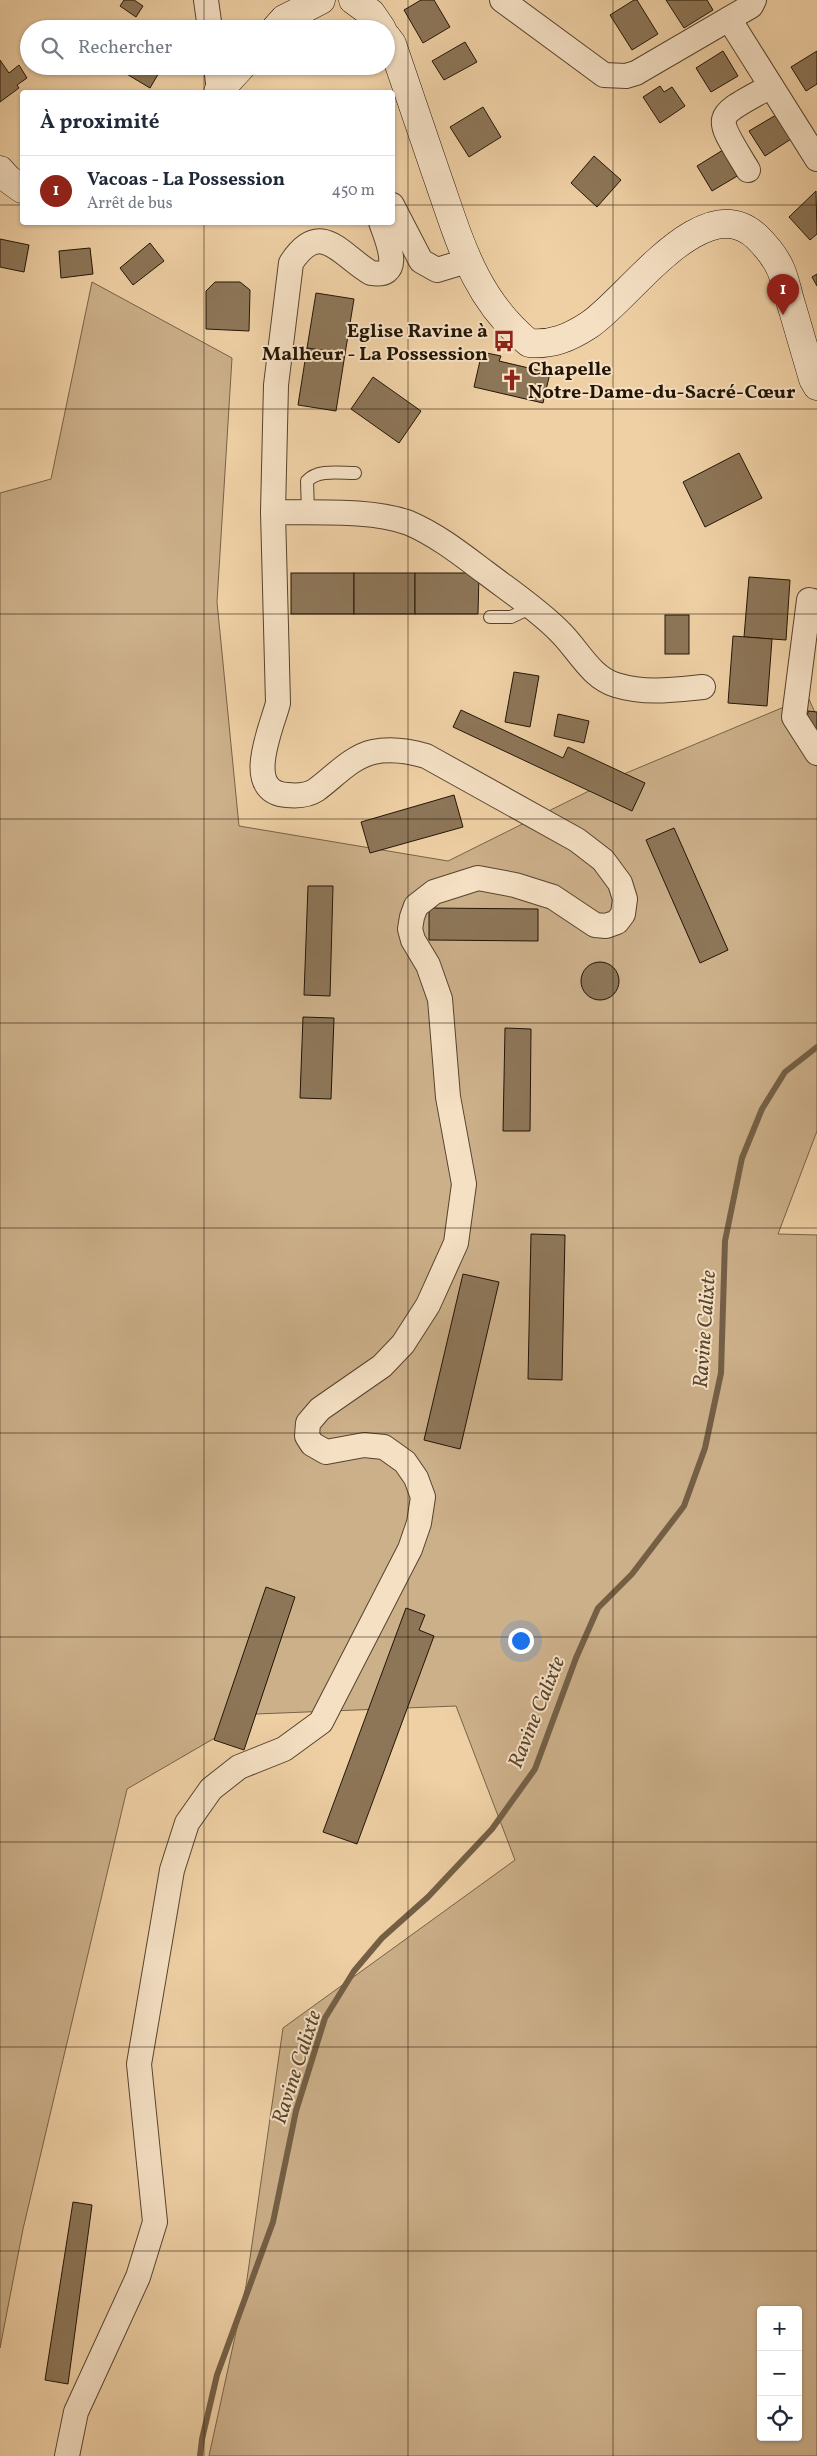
<!DOCTYPE html>
<html lang="fr">
<meta charset="utf-8">
<style>
body{margin:0;font-family:Vollkorn,serif;background:#f2f2f3;color:#1f2937}
.controls{position:absolute;right:15px;bottom:15px;display:grid;overflow:hidden;border-radius:5px;box-shadow:0 1px 4px #0004}
.controls button{width:45px;height:45px;display:grid;place-items:center;padding:0;border:0;border-bottom:1px solid #e0e1e3;background:#fff;color:#1f2937;font:25px sans-serif}
.you{position:absolute;left:520px;top:1640px;width:18px;height:18px;margin:-12px;border:4px solid #fff;border-radius:50%;background:#1a73e8;box-shadow:0 0 0 8px #1a73e833}
.badge{display:grid;place-items:center;width:32px;height:32px;border-radius:50%;background:#8f2418;color:#fff;font-size:16px;font-weight:700}
.pin{position:absolute;translate:-50% -41px;filter:drop-shadow(0 1px 2px #0008)}
.pin::after{content:'';position:absolute;top:26px;width:18px;height:15px;background:inherit;clip-path:polygon(0 0,100% 0,50% 100%)}
.list{margin:0;padding:0;list-style:none}
h2{display:flex;justify-content:space-between;align-items:center;height:65px;margin:0;padding:0 20px;font-size:21px}
h2 small{font-size:16px;font-weight:400;color:#747a83}
.list li{display:grid;grid-template-columns:32px 1fr auto;gap:15px;align-items:center;box-sizing:border-box;height:70px;padding:0 20px;border-top:1px solid #e0e1e3}
.list b{display:block;font-size:19px;white-space:nowrap}
.list p{margin:0;font-size:16px;white-space:nowrap;color:#747a83}
.list em{font-size:16px;font-style:normal;color:#747a83}
.icon{flex:none;width:28px;height:28px;fill:none;stroke:currentColor;stroke-width:2;stroke-linecap:round;stroke-linejoin:round}
.map{position:relative;flex:none;width:817px;height:2456px;overflow:hidden}
.search{position:absolute;background:#fff;box-shadow:0 1px 4px #0004;left:20px;top:20px;width:375px;height:55px;display:flex;align-items:center;gap:12px;box-sizing:border-box;padding:0 18px;border-radius:28px;color:#747a83;font-size:19px}
.panel{position:absolute;background:#fff;box-shadow:0 1px 4px #0004;left:20px;top:90px;width:375px;height:135px;border-radius:5px}
.map>svg:first-child{display:block}
.green{fill:#ccb08a;stroke:#786248;fill-rule:evenodd}
.lines{fill:none;stroke-linecap:round;stroke-linejoin:round}
.stream{stroke:#745f45;stroke-width:6}
.building{fill:#8d7658;stroke:#231505}
.lane-casing{stroke:#56442d;stroke-width:14}
.street-casing{stroke:#56442d;stroke-width:26}
.secondary-casing{stroke:#231505;stroke-width:29}
.lane{stroke:#f5e0c4;stroke-width:12}
.street{stroke:#f5e0c4;stroke-width:24}
.secondary{stroke:#f5e0c4;stroke-width:28}
.grid{fill:none;stroke:#231505;stroke-width:1;stroke-opacity:0.55}
.labels{text-anchor:middle;stroke-width:4;stroke-linejoin:round;paint-order:stroke}
.poi-label{font-size:20px;font-weight:bold;fill:#231505;stroke:#f5e0c4;text-anchor:end}
.water-label{font-size:21px;font-style:italic;fill:#59462f;stroke:#f5e0c4}
</style>
<div class="map">
<svg width="817" height="2456" viewBox="0 0 817 2456">
<rect width="100%" height="100%" fill="#efd0a5"/>
<filter id="stains"><feTurbulence type="fractalNoise" baseFrequency=".004" numOctaves="4"/><feColorMatrix values="0 0 0 0 .2 0 0 0 0 .09 0 0 0 0 .02 0 0 0 .5 -.17"/></filter>
<radialGradient id="worn" r=".72"><stop offset=".6" stop-color="#630" stop-opacity="0"/><stop offset="1" stop-color="#630" stop-opacity=".3"/></radialGradient>
<path class="green" d="M 92,282 L 232,358 L 217,602 L 239,826 L 448,861 L 619,776 L 808,697 L 817,717 L 817,1131 L 778,1234 L 817,1235 L 817,2456 L 209,2456 L 246,2286 L 283,2028 L 515,1860 L 456,1706 L 256,1714 L 127,1789 L 23,2229 L 0,2348 L 0,493 L 51,479 ZM 761,2310 L 798,2310 L 798,2437 L 761,2437 Z"/>
<g class="lines">
<polyline class="stream" points="200,2456 202,2439 217,2375 273,2222 296,2111 325,2018 354,1971 382,1938 428,1897 492,1829 535,1769 576,1658 598,1608 632,1574 684,1506 705,1448 721,1373 725,1241 742,1158 762,1109 785,1072 817,1047"/>
</g>
<g class="building">
<polygon points="124,0 134,0 143,6 136,17 120,6"/>
<polygon points="421,0 434,0 450,27 423,43 404,10"/>
<polygon points="634,0 637,0 658,34 632,50 610,15"/>
<polygon points="666,0 707,0 713,10 684,28"/>
<polygon points="465,42 477,62 444,80 432,61"/>
<polygon points="723,51 738,76 711,92 696,68"/>
<polygon points="817,51 817,84 806,91 791,67"/>
<polygon points="0,60 9,73 19,65 27,78 17,85 19,88 0,102"/>
<polygon points="129,66 163,66 150,88 125,73"/>
<polygon points="660,86 664,92 672,87 685,106 660,123 643,97"/>
<polygon points="363,91 363,92 334,92"/>
<polygon points="483,107 501,137 469,157 450,127"/>
<polygon points="776,115 791,139 765,156 749,131"/>
<polygon points="723,150 739,175 712,191 697,166"/>
<polygon points="594,156 621,180 597,207 571,183"/>
<polygon points="816,191 817,234 810,240 789,217"/>
<polygon points="0,239 29,245 24,272 0,267"/>
<polygon points="150,243 164,261 133,285 120,268"/>
<polygon points="90,248 93,274 61,278 59,251"/>
<polygon points="817,274 817,286 812,277"/>
<polygon points="215,282 240,282 250,290 249,331 206,329 206,291"/>
<polygon points="316,293 354,299 345,354 307,348"/>
<polygon points="307,348 345,354 336,411 298,405"/>
<polygon points="482,352 501,356 499,361 550,373 543,403 474,387"/>
<polygon points="373,377 421,411 399,443 351,409"/>
<polygon points="739,453 762,498 705,527 683,482"/>
<rect x="291" y="573" width="63" height="41"/>
<rect x="354" y="573" width="61" height="41"/>
<polygon points="415,573 479,573 478,614 415,614"/>
<polygon points="749,577 790,580 786,640 744,637"/>
<rect x="665" y="615" width="24" height="39"/>
<polygon points="733,636 772,639 767,706 728,703"/>
<polygon points="514,672 539,676 530,727 505,722"/>
<polygon points="461,710 563,758 568,747 645,783 632,811 453,727"/>
<polygon points="808,711 817,712 817,730 806,729"/>
<polygon points="558,714 589,721 584,743 554,736"/>
<polygon points="454,795 463,827 370,853 361,822"/>
<polygon points="674,828 728,950 700,963 646,840"/>
<polygon points="308,886 333,886 330,996 304,995"/>
<polygon points="429,908 538,909 538,941 429,940"/>
<circle cx="600" cy="981" r="19"/>
<polygon points="303,1017 334,1018 331,1099 300,1098"/>
<polygon points="505,1028 531,1029 530,1131 503,1131"/>
<polygon points="531,1234 565,1235 562,1380 528,1379"/>
<polygon points="463,1274 499,1282 460,1449 424,1440"/>
<polygon points="266,1587 295,1597 244,1750 214,1740"/>
<polygon points="406,1608 425,1615 419,1630 434,1636 357,1844 323,1832"/>
<polygon points="73,2202 92,2205 68,2384 45,2380"/>
</g>
<g class="lines">
<g class="lane-casing">
<g id="lane">
<path d="M 308,513 L 307,481 C 318,469 340,473 355,473"/>
<polyline points="490,617 511,617 532,607"/>
</g>
</g>
<g class="street-casing">
<g id="street">
<polyline points="206,0 210,29"/>
<polyline points="502,0 604,75 626,76 636,73 751,6 754,0"/>
<polyline points="729,19 817,159"/>
<polyline points="216,66 219,91"/>
<path d="M 748,170 C 713,112 712,119 771,86"/>
<polyline points="392,205 421,261 437,270 467,261"/>
<path d="M 273,512 C 313,513 372,509 409,523 C 437,535 461,554 485,572 C 510,591 537,609 559,631 C 578,649 590,677 616,685 C 645,694 673,690 703,687"/>
<polyline points="817,602 809,600 794,717 817,753"/>
<path d="M 67,2456 L 76,2412 L 138,2277 L 155,2222 L 139,2064 L 172,1870 L 187,1823 L 211,1789 L 239,1767 L 284,1749 L 321,1722 L 410,1549 L 419,1523 L 423,1497 L 416,1478 L 405,1462 L 384,1447 L 364,1445 L 326,1452 L 312,1444 L 307,1436 L 308,1423 L 320,1409 L 382,1366 L 403,1344 L 428,1305 L 456,1243 L 464,1184 L 448,1097 L 440,999 L 428,965 L 413,940 L 410,929 L 412,917 L 416,906 L 434,892 L 478,878 L 515,885 L 553,897 L 595,925 L 606,926 L 617,922 L 623,914 L 625,899 L 620,883 L 603,860 L 577,840 L 426,756 C 409,751 391,748 373,752 C 351,757 334,777 316,790 C 307,796 297,796 287,795 C 241,792 273,725 278,703 L 273,512 L 276,385 L 291,263 C 321,217 341,256 371,273 C 406,279 386,238 381,222"/>
</g>
</g>
<g class="secondary-casing">
<g id="secondary">
<polyline points="353,0 371,13 382,29"/>
<polyline points="275,29 284,19 321,0"/>
<path d="M 386,36 L 392,44 C 407,87 421,130 436,173 C 459,238 473,297 529,343 C 552,345 569,338 589,325 C 629,299 703,186 757,237 C 766,246 776,258 781,270 C 786,282 788,295 792,307 C 799,331 806,355 813,379 L 817,386"/>
<polyline points="218,92 242,66"/>
<polyline points="0,170 8,179 22,189"/>
</g>
</g>
<use href="#lane" class="lane"/>
<use href="#street" class="street"/>
<use href="#secondary" class="secondary"/>
</g>
<path class="grid" d="M 204,0 L 204,29M 408,0 L 408,2456M 613,0 L 613,2456M 204,66 L 204,92M 0,205 L 22,205M 392,205 L 817,205M 204,222 L 204,2456M 0,409 L 817,409M 0,614 L 817,614M 0,819 L 817,819M 0,1023 L 817,1023M 0,1228 L 817,1228M 0,1433 L 817,1433M 0,1637 L 817,1637M 0,1842 L 817,1842M 0,2047 L 817,2047M 0,2251 L 817,2251"/>
<defs>
<g id="bus-bare" transform="scale(1.725)"><path d="M-5-6H5V4H4V6H2V4H-2V6H-4V4H-5ZM-3.5-4V0h7V-4ZM-3.5 1.2v1.5H-2V1.2ZM2 1.2v1.5H3.5V1.2Z" fill="#8f2418" stroke="#f5e0c4" stroke-width="2.5" paint-order="stroke"/></g>
<g id="church-bare" transform="scale(1.725)"><path d="M-1.2-6h2.4v3.5h3.3v2.4h-3.3V6h-2.4V-.1h-3.3v-2.4h3.3Z" fill="#8f2418" stroke="#f5e0c4" stroke-width="2.5" paint-order="stroke"/></g>
</defs>
<g fill-rule="evenodd">
<use href="#bus-bare" x="504" y="341"/>
<use href="#church-bare" x="512" y="380"/>
</g>
<g class="labels">
<g class="poi-label">
<text x="488" y="337">Eglise Ravine à<tspan x="488" dy="23">Malheur - La Possession</tspan></text>
<text x="528" y="375" text-anchor="start">Chapelle<tspan x="528" dy="23">Notre-Dame-du-Sacré-Cœur</tspan></text>
</g>
<g class="water-label">
<text transform="translate(704 1329) rotate(-86)" y="7">Ravine Calixte</text>
<text transform="translate(536 1712) rotate(-68)" y="7">Ravine Calixte</text>
<text transform="translate(296 2067) rotate(-72)" y="7">Ravine Calixte</text>
</g>
</g>
<rect width="100%" height="100%" filter="url(#stains)"/>
<rect width="100%" height="100%" fill="url(#worn)"/>
</svg>
<div class="controls">
<button>+</button>
<button>−</button>
<button><svg class="icon" aria-label="locate" viewBox="0 0 24 24"><circle cx="12" cy="12" r="6"/><path d="M12 2v4M12 18v4M2 12h4M18 12h4"/></svg></button>
</div>
<div class="you"></div>
<div class="pin badge" style="left:783px;top:315px">1</div>
<div class="search"><svg class="icon" aria-label="search" viewBox="0 0 24 24"><circle cx="10" cy="10" r="6"/><path d="M15 15l6 6"/></svg>Rechercher</div>
<section class="panel">
<h2>À proximité<small></small></h2>
<ul class="list">
<li><span class="badge">1</span><div><b>Vacoas - La Possession</b><p>Arrêt de bus</p></div><em>450 m</em></li>
</ul>
</section>
</div>
